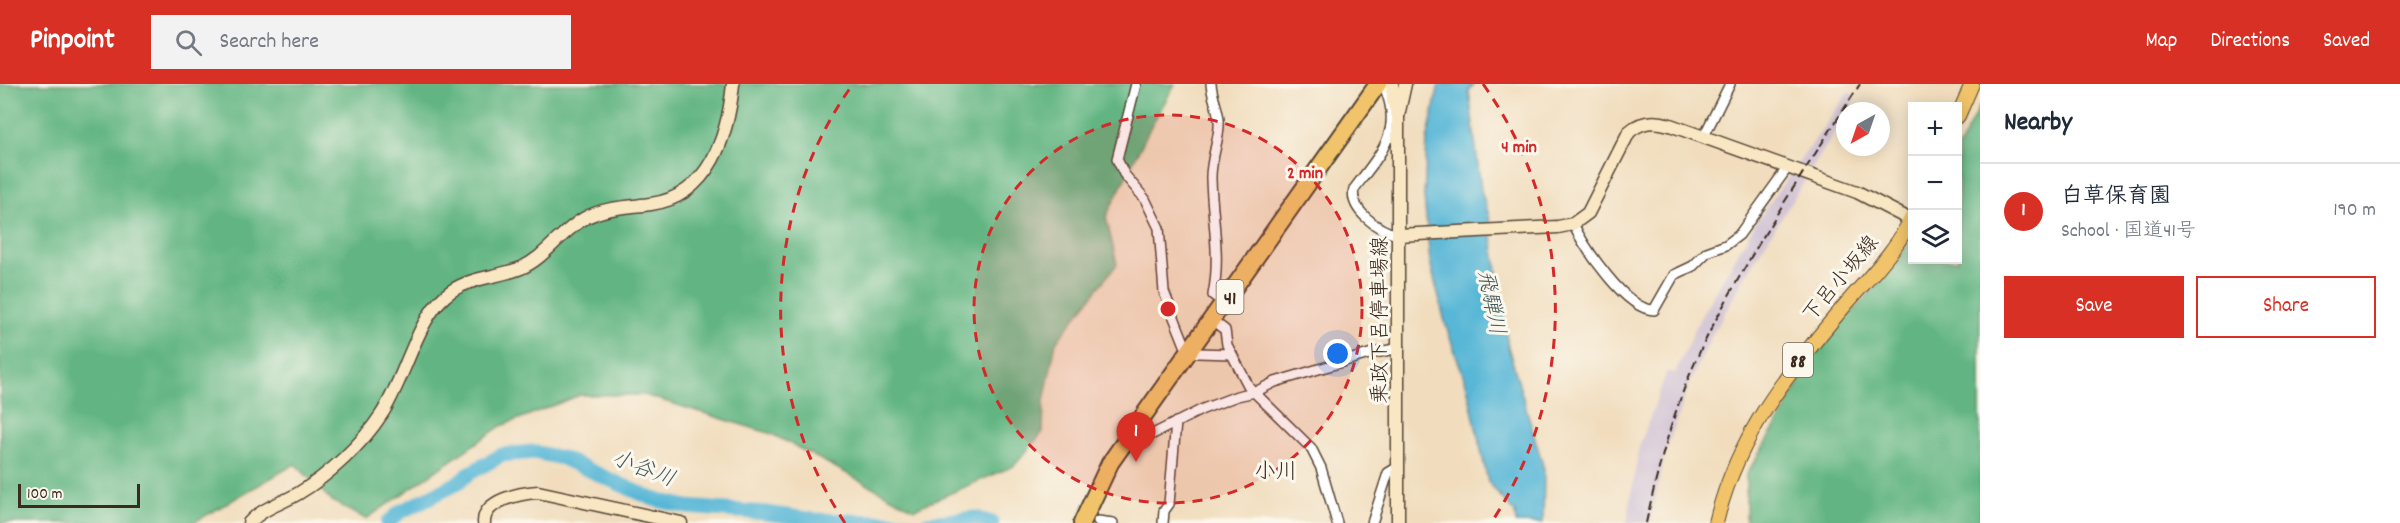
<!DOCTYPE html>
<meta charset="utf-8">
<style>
body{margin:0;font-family:Dekko,"Klee One",sans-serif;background:#f2f2f3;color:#1f2937}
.controls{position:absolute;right:18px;top:18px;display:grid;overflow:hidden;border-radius:0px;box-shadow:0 3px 15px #0003}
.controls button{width:54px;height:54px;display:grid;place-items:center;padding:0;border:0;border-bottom:2px solid #e0e1e3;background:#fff;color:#1f2937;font:30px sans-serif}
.compass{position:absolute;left:1836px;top:18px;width:54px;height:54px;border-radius:50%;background:#fff;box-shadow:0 3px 15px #0003;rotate:220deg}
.scale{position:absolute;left:18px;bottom:15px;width:122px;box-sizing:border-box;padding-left:6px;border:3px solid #3b2a1e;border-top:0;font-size:16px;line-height:21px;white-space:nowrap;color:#3b2a1e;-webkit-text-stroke:4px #fbf7ec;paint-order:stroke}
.you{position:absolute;left:1338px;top:270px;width:21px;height:21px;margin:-15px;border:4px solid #fff;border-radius:50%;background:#1a73e8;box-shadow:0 0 0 9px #1a73e833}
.badge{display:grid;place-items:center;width:39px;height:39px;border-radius:50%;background:#d93025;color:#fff;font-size:20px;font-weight:700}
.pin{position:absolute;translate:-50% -50px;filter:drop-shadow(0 2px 3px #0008)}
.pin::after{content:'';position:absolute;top:32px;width:21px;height:18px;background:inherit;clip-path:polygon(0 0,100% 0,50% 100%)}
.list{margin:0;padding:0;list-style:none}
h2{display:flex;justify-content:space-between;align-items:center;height:78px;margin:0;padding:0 24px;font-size:26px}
h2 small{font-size:20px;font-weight:400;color:#747a83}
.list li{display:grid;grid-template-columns:39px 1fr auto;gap:18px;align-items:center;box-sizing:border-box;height:96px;padding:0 24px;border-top:2px solid #e0e1e3}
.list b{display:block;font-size:22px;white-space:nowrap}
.list p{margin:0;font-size:20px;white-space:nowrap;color:#747a83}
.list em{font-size:20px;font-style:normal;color:#747a83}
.actions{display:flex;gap:12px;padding:18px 24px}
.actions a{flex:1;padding:14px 0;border:2px solid #d93025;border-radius:0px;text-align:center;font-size:21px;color:#d93025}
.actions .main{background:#d93025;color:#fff}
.icon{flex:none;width:33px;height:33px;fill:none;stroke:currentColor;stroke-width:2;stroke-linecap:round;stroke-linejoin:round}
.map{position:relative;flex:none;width:1980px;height:439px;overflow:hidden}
header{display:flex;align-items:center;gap:36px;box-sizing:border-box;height:84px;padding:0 30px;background:#d93025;color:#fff}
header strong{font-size:28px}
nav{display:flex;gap:33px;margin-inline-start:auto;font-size:21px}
.search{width:420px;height:54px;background:#f2f2f3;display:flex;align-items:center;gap:15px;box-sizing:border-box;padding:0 21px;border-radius:0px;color:#747a83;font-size:22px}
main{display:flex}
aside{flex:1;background:#fff}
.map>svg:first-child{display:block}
.industrial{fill:#cdbed2}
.forest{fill:#62b582;stroke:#4e7050;stroke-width:1.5}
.water{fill:#59b7d7;stroke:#4a707a;stroke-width:1.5}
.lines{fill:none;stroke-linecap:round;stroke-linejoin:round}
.river{stroke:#59b7d7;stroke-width:15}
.street-casing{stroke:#564536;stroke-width:12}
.secondary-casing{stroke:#564536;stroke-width:15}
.primary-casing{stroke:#564536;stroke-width:16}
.highway-casing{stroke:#564536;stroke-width:20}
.street{stroke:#fff;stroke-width:9}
.secondary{stroke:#f9e7c3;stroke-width:12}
.primary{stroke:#f1c36a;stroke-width:14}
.highway{stroke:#f1c36a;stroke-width:16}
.rail{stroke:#3b2a1e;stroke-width:2;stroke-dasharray:9 4.5;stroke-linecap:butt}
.ring{fill:none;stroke:#d62828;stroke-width:3;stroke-dasharray:10 8}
.labels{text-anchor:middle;stroke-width:6;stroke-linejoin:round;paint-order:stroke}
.shield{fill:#fbf7ec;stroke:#75685c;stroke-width:1.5}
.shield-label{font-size:20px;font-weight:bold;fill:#3b2a1e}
.street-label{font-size:21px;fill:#3b2a1e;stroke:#fbf7ec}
.water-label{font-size:22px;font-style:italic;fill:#465b5f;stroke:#fbf7ec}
.neighbourhood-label{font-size:22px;fill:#3b2a1e;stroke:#fbf7ec}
.centre{fill:#d62828;stroke:#fbf7ec;stroke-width:3}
.ring-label{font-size:18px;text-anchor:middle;font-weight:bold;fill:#d62828;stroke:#fbf7ec;stroke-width:6;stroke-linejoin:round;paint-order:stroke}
</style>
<header>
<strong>Pinpoint</strong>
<div class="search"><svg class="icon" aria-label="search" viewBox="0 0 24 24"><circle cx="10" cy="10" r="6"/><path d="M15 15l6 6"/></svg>Search here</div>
<nav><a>Map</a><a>Directions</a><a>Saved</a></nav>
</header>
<main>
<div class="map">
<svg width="1980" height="439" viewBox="0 0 1980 439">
<rect width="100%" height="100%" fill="#fbf7ec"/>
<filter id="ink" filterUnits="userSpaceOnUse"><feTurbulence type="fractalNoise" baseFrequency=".0167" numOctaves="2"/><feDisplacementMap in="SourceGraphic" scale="12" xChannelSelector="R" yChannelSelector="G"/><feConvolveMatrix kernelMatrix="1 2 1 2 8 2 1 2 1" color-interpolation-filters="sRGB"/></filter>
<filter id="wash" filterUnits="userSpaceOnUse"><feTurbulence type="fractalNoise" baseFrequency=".008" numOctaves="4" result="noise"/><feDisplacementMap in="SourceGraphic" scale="24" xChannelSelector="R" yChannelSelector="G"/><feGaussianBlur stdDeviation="1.35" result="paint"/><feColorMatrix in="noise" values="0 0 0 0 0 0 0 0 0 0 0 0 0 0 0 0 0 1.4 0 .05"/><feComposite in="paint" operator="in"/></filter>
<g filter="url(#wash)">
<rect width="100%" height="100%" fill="#f1ddbd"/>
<polygon class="industrial" points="1849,8 1856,13 1848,27 1845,27 1845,32 1748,187 1710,255 1690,299 1665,370 1650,439 1627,439 1639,363 1667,287 1675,289 1700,234 1756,138"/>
<g class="forest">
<polygon points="0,0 1175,0 1150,44 1106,133 1117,180 1056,258 1044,317 1043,348 1014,382 914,425 772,350 644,311 580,311 501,342 366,435 332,417 295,380 193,439 0,439"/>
<polygon points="1980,21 1980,439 1746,439 1746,391 1785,327 1813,270 1898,179 1912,151 1912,176 1958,176 1958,64"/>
</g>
<polygon class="water" points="1439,0 1474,0 1469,7 1481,106 1489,132 1508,263 1544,385 1543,439 1516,439 1515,429 1488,398 1467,302 1446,242 1430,178 1424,112 1427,56"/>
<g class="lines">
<g class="river">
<polyline points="388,439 400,428 456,400 468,390 502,371 533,368 562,374 653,415 687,423 766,429 814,436 906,439"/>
<polyline points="928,439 975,434 992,439"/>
</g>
</g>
</g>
<g filter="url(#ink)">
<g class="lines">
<g class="street-casing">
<g id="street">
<polyline points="1136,0 1117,75 1124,90 1145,115 1159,144 1164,208 1185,261"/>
<path d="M 1211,0 C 1212,13 1218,24 1219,36 C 1221,51 1210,76 1211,95 C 1212,134 1221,172 1213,211 L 1225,220"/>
<path d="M 1383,0 C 1405,47 1380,70 1354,105 C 1349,126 1379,147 1398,151"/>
<polyline points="1703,54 1730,0"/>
<path d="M 1573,140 C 1585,164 1626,226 1654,226 L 1674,191 L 1693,182 L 1707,168 L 1726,161 L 1739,151 L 1788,83"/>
<polyline points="1212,236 1225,246 1227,261 1249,303 1311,364 1321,384 1337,439"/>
<polyline points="1197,269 1232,270"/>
<polyline points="1131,348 1151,351 1203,325 1237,312 1255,308 1275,298 1369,270 1400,264"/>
<polyline points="1098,437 1113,439"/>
<polyline points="1163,439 1164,427 1169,420 1176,338"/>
<polyline points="1372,439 1388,389 1398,383"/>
</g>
</g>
<g class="secondary-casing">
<g id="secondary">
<polyline points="1392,0 1393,18 1398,32"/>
<path d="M 1398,151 L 1558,143 L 1573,140 L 1588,129 L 1629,48 C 1641,37 1654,36 1670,41 L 1857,108 L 1911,136"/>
<path d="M 249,439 C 262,424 283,419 299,409 C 329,391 362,360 381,331 C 404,297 416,237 445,212 C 466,193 496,194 521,184 C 546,173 561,147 585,134 C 606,123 628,123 651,120 C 710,112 728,51 733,0"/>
<path d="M 484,439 C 483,416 521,409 538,408 L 681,439"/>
<polyline points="1398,439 1398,32 1405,0"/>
</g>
</g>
<g class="primary-casing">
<g id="primary">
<polyline points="1958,32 1972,0"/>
<path d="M 1716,439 C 1737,351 1789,287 1846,220 C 1869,193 1897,166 1912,133"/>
</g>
</g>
<g class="highway-casing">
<polyline id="highway" points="1082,439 1110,379 1378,0"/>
</g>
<use href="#street" class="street"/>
<use href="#secondary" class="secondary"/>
<use href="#primary" class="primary"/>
<use href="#highway" class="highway"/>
<path class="rail" d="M 1646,439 C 1660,375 1677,312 1707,253 C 1751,166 1807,83 1860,0"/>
</g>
</g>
<circle cx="1168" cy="225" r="194" fill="#d62828" fill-opacity=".12"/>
<g class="ring">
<circle cx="1168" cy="225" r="194"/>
<path d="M845 439A387 387 0 0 1 853 0M1483 0A387 387 0 0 1 1491 439"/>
</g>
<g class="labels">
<g class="shield">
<rect x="1216.5" y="196" width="27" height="34" rx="4.5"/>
<rect x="1783" y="259" width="30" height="34" rx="4.5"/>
</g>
<g class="shield-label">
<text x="1230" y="220">41</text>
<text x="1798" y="283">88</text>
</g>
<g class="street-label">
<text transform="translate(1840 194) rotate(-50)" y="7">下呂小坂線</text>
<text transform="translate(1379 236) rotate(-90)" y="7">乗政下呂停車場線</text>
</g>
<g class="water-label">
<text transform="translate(1493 218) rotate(79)" y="8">飛騨川</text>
<text transform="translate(644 383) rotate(21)" y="8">小谷川</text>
</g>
<g class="neighbourhood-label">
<text x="1276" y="394">小川</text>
</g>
</g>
<circle cx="1168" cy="225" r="9" class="centre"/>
<g class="ring-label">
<text x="1519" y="68">4 min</text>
<text x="1305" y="94">2 min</text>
</g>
</svg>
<div class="controls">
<button>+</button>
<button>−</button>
<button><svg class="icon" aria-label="layers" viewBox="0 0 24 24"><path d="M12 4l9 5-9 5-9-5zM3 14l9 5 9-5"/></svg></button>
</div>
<svg class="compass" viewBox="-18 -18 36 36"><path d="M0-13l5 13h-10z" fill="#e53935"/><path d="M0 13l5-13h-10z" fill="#747a83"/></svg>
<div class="scale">100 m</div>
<div class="you"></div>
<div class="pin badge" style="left:1136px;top:378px">1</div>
</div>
<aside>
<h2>Nearby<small></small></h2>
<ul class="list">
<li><span class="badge">1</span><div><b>白草保育園</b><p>School · 国道41号</p></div><em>190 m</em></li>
</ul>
<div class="actions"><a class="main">Save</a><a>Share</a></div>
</aside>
</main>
